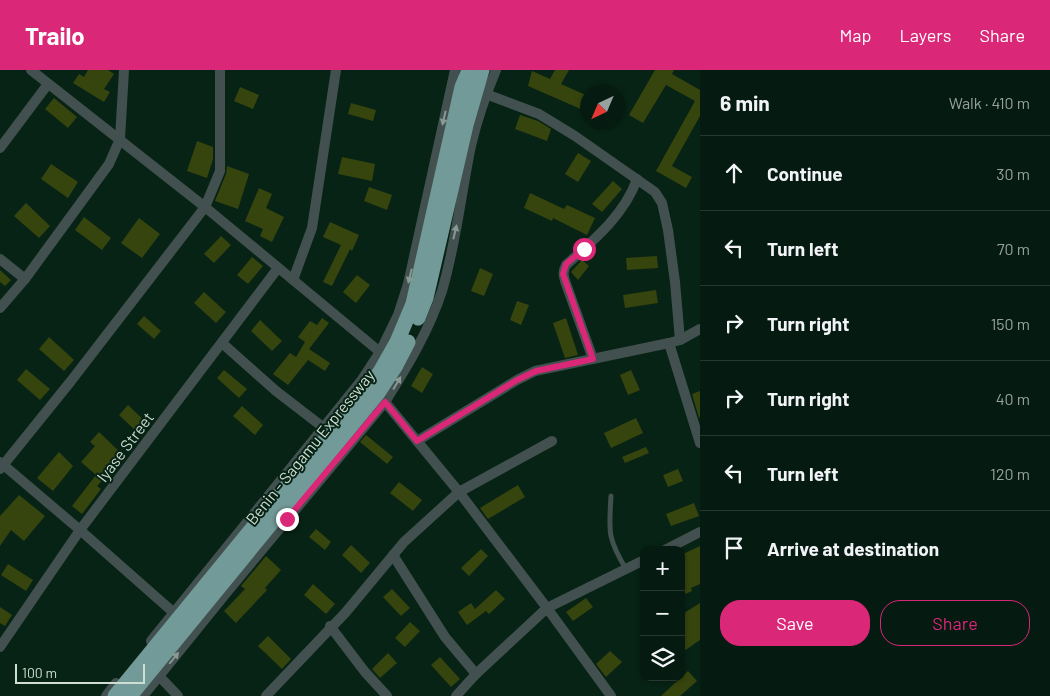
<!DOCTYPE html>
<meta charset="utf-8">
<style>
body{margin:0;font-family:Barlow,sans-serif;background:#13271e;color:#f1f3f6}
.controls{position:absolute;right:15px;bottom:15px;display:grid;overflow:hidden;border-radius:10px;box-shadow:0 1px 4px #0004}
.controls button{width:45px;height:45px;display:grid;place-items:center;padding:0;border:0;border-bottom:1px solid #263830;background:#051a10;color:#f1f3f6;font:25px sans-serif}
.compass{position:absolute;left:580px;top:15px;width:45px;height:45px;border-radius:50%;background:#051a10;box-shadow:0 1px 4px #0004;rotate:224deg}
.scale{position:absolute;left:15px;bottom:12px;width:130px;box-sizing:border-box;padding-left:5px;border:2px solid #ceded3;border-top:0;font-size:14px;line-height:18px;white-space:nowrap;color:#ceded3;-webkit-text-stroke:4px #072315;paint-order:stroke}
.stop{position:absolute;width:15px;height:15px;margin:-11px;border:4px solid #db2777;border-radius:50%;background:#fff}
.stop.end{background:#db2777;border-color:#fff;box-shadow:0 1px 5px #0008}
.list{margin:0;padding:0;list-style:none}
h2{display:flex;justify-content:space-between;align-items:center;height:65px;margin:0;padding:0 20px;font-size:21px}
h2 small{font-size:16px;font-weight:400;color:#97a19f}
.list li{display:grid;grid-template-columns:32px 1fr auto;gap:15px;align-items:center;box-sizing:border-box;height:75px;padding:0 20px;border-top:1px solid #263830}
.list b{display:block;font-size:19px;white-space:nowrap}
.list em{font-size:16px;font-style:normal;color:#97a19f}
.actions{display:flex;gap:10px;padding:15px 20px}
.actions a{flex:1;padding:11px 0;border:1px solid #db2777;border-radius:20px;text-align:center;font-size:18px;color:#db2777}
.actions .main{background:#db2777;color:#fff}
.icon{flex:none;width:28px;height:28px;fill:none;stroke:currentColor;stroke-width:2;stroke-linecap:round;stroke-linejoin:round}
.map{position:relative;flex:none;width:700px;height:626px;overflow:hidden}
header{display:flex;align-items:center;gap:30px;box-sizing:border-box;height:70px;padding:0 25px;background:#db2777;color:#fff}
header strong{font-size:24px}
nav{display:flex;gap:28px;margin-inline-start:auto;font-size:18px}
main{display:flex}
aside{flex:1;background:#051a10}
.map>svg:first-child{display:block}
.building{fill:#36440d}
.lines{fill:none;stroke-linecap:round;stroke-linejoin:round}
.lane{stroke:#425150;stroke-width:5}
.street{stroke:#425150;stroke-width:10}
.highway{stroke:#729a98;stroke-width:15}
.oneway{fill:#889892}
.route{stroke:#db2777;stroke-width:6}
.labels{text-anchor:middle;stroke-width:4;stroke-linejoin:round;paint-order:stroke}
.street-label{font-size:16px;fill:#ceded3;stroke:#072315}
</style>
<header>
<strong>Trailo</strong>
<nav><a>Map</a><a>Layers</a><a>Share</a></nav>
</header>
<main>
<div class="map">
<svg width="700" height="626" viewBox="0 0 700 626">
<rect width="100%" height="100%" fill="#072315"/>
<g class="building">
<polygon points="88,0 108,0 114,4 104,19 110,22 104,32 73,13 79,4 84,7"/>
<polygon points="555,0 569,0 561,14 588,26 588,30 583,40 528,16 532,1 550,9"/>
<polygon points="655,0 674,0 672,4 700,20 700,46 672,96 692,107 686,118 656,101 695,31 666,15 643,53 629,45"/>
<polygon points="240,17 259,25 253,39 234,31"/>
<polygon points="54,28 77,47 68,58 45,39"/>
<polygon points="351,33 376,40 373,51 348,44"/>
<polygon points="520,45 538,51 551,59 547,71 515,59"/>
<polygon points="197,71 213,77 213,89 207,108 187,101"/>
<polygon points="578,83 591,91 578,112 565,104"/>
<polygon points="342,87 375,94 372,111 338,104"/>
<polygon points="51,94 78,112 68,128 41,109"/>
<polygon points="227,96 249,104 238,139 215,131 226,104"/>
<polygon points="613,111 622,119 602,142 592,134"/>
<polygon points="369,117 392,125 387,140 364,131"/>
<polygon points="259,118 272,124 266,138 284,147 272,172 260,166 263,159 245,151"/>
<polygon points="530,123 564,139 567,135 595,148 587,165 553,148 552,151 524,138"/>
<polygon points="26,133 50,156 39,168 14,146"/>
<polygon points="84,147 111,168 102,180 75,160"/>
<polygon points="139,148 160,164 142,188 121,173"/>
<polygon points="330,152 359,165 352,181 350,179 332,216 323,212 341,175 323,167"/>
<polygon points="221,166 231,175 214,193 204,184"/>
<polygon points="657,186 658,198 627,200 626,188"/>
<polygon points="252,187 263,196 248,214 237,205"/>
<polygon points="582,190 589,196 578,210 571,202"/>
<polygon points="480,198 493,204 484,226 471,221"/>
<polygon points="0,200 11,210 5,216 0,212"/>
<polygon points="357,205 370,215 356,233 343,222"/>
<polygon points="656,220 658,233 625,238 623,225"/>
<polygon points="204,222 226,242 216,253 194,233"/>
<polygon points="517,231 529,235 521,255 510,250"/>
<polygon points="144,246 161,261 154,269 137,254"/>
<polygon points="322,248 329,253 309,279 330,293 325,301 308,290 288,315 273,304 290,283 296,287 305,272 298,267 310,251 317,255"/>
<polygon points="566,248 578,285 565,288 553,253"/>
<polygon points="260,250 282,271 272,281 251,261"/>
<polygon points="49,267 74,290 64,301 39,279"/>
<polygon points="422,297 433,304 422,323 411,316"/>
<polygon points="26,299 50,319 40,330 17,310"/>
<polygon points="224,300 247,319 239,328 217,308"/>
<polygon points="631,300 640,320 628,325 620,305"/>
<polygon points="700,321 700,347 699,348 692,324"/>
<polygon points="128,335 148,354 139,364 119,345"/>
<polygon points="242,336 263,355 255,365 233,346"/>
<polygon points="636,348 643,363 611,378 604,363"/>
<polygon points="99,362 122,384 107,400 110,402 97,416 101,419 82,444 72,436 96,405 81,392 95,376 90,372"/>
<polygon points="366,365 393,387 387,394 360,372"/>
<polygon points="646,377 649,383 625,393 622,387"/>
<polygon points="59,382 73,396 53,421 37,408"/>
<polygon points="678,399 683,411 668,417 663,405"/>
<polygon points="399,412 422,430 413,441 390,423"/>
<polygon points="518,415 525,427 488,449 480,438"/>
<polygon points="19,425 45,446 24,471 11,460 0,476 0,446"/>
<polygon points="694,433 699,446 671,456 666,444"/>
<polygon points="316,459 331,472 325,480 309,467"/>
<polygon points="351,475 370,493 361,503 342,485"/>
<polygon points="700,476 700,514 691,518 692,521 681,526 681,485"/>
<polygon points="481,479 488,486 469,506 461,498"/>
<polygon points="266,486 281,500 265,518 267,520 236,553 224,541 245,519 241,516"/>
<polygon points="8,494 33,510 26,521 1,505"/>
<polygon points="313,514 335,534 326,544 304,525"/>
<polygon points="392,519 410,538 401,546 383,527"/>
<polygon points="496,520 505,529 489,544 486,541 467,555 458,542 471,533 475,539"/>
<polygon points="586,528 593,537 573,551 566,542"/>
<polygon points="700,533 700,570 681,583 681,545"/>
<polygon points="0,537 12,545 5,556 0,553"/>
<polygon points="410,552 420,561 405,577 395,568"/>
<polygon points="268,566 291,589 282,599 258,576"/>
<polygon points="610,581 622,592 606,607 596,594"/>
<polygon points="388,583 397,593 380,608 372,599"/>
<polygon points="440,587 460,609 451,617 431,595"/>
<polygon points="688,601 697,611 680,626 661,626"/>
</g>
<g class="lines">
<path class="lane" d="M 611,426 C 609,461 607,468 626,499"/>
<g class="street">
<polyline points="31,0 205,137 380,282"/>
<polyline points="486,24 539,44 575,66 655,122 662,133 668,160 675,212 680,270"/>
<polyline points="0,78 48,14"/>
<polyline points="0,189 25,209"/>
<polyline points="293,210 312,158 336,0"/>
<polyline points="0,238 25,209 109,94 120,69 124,0"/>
<polyline points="222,273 276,321 324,358"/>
<polyline points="669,273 700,373"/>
<path d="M 593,289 L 565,211 C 563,204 563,201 566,195 C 594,170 625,144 637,109"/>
<polyline points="385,332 459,422 547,538 611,626"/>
<polyline points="417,371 517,310 535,301 669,273 680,270 700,259"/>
<polyline points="0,392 80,460 173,542"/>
<polyline points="0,399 71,311 205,137 220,101 220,0"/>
<polyline points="665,480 700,462"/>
<polyline points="393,485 445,567 476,604"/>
<polyline points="330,556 365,602 387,626"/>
<polyline points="151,571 361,311 380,282 398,245 408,214 455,0"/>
<polyline points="0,577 80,460 278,198"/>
<polyline points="159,606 178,626"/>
<polyline points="106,626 116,613"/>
<path d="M 143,626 L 227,522 L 385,332 C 407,297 429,261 442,221 C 456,174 461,124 471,76 C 477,50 486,24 496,0"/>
<polyline points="266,626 346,542 404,472 459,422 552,371"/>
<polyline points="456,626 476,604 547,538 644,490"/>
</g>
<g class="highway">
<polyline points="418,248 426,228 466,55 482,0"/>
<polyline points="115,626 360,327 380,302 397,272 413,234 462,17 469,0"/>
<polyline points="130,626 378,323 395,297 408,272"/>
</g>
</g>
<defs><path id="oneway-solid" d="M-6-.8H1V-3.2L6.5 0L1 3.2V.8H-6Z" transform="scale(1.25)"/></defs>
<g class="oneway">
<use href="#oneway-solid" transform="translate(444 48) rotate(103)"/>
<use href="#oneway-solid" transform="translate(455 162) rotate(-77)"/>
<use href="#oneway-solid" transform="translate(410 206) rotate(104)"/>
<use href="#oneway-solid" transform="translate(397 313) rotate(-59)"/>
<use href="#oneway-solid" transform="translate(174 588) rotate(-51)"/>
</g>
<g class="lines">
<polyline class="route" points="287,449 385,332 417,371 517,310 536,301 593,289 563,204 566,194 584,179"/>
</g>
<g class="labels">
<g class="street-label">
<text transform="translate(125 377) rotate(-53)" y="6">Iyase Street</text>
<text transform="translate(310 377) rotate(-51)" y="6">Benin - Sagamu Expressway</text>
</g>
</g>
</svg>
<div class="controls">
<button>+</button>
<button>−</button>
<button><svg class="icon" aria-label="layers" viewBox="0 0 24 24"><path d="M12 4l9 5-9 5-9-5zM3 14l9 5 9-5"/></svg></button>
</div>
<svg class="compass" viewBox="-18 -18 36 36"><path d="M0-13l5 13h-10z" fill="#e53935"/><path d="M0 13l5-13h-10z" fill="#97a19f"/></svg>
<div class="scale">100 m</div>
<div class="stop" style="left:584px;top:179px"></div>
<div class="stop end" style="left:287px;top:449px"></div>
</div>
<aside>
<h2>6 min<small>Walk · 410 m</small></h2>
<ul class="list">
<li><svg class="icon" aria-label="ahead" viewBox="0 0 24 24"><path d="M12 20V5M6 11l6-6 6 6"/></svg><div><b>Continue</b></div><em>30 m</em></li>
<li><svg class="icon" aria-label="left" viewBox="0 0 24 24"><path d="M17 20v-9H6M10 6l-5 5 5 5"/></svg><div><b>Turn left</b></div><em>70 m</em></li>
<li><svg class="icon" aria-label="right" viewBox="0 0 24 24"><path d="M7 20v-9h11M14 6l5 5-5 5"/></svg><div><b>Turn right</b></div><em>150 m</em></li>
<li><svg class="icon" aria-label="right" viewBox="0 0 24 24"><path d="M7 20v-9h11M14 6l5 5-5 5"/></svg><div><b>Turn right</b></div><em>40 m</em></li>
<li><svg class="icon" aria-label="left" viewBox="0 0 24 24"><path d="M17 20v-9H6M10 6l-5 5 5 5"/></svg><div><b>Turn left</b></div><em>120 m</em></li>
<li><svg class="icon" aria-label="arrive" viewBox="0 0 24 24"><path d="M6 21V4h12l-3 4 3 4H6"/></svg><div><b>Arrive at destination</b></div></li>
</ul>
<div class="actions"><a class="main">Save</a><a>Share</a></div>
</aside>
</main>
